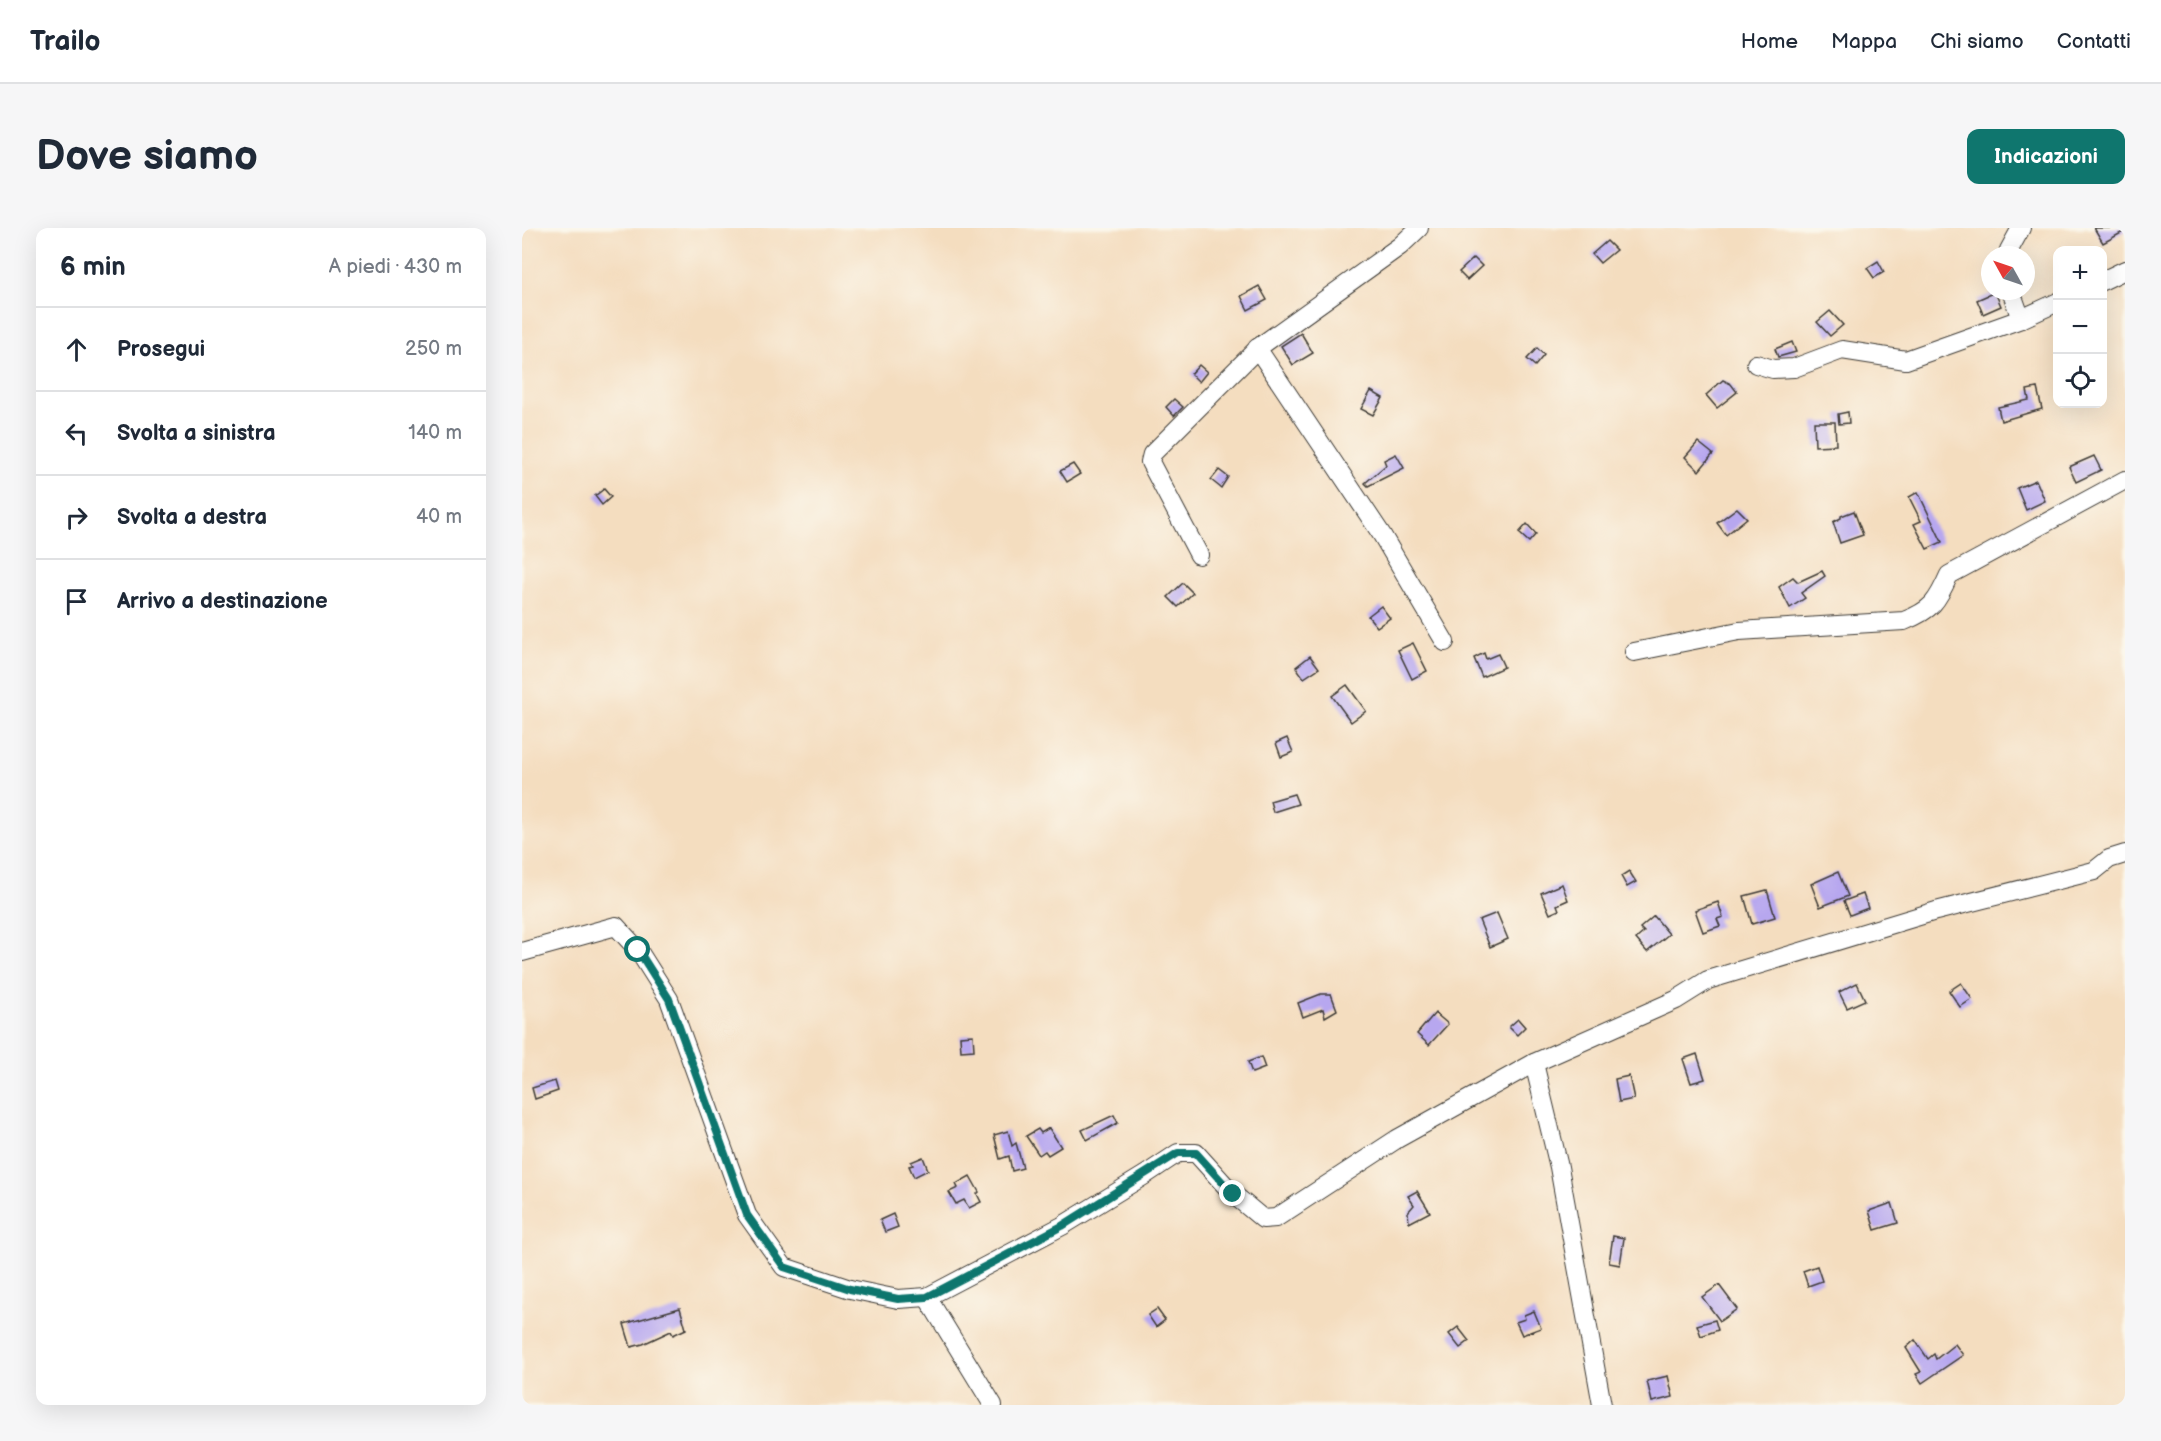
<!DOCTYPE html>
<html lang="it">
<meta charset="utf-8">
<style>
body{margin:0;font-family:"Balsamiq Sans",sans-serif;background:#f6f6f7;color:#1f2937}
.controls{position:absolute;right:18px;top:18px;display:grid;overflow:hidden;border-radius:12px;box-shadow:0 6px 24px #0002}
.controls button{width:54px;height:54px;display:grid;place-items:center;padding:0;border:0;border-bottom:2px solid #e0e1e3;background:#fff;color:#1f2937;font:30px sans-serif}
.compass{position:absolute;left:1459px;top:18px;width:54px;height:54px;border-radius:50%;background:#fff;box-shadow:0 6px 24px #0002;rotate:310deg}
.stop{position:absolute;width:18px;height:18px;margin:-14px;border:4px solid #0f766e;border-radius:50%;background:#fff}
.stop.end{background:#0f766e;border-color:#fff;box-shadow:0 2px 6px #0008}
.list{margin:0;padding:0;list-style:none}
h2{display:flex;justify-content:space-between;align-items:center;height:78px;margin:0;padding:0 24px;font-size:26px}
h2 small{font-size:20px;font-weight:400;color:#747a83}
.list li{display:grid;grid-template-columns:39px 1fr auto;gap:18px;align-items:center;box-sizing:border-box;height:84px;padding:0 24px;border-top:2px solid #e0e1e3}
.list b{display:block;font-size:22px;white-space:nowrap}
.list em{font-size:20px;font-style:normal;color:#747a83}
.icon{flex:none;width:33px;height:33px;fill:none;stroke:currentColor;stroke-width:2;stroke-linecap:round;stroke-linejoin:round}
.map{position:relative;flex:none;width:1603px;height:1177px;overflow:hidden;border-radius:12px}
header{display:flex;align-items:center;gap:36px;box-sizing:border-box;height:84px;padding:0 30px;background:#fff;border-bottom:2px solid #e0e1e3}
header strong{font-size:28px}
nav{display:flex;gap:33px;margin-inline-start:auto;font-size:21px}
.intro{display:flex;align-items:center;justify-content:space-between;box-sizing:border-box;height:144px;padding:0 36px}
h1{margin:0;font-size:42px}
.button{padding:15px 27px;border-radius:12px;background:#0f766e;color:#fff;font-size:21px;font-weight:700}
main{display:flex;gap:36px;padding:0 36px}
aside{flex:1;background:#fff;border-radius:12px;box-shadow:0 6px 24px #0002}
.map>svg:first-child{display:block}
.building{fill:#b7a7ef}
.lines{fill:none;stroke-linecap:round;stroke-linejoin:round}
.minor-casing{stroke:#3c3934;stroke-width:20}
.minor{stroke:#fff;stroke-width:18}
.route{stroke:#0f766e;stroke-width:8}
</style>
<header>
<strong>Trailo</strong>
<nav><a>Home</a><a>Mappa</a><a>Chi siamo</a><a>Contatti</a></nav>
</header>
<div class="intro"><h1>Dove siamo</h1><a class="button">Indicazioni</a></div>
<main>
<aside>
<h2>6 min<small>A piedi · 430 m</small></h2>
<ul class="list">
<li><svg class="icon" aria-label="ahead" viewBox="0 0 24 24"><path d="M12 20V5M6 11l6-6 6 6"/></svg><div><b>Prosegui</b></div><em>250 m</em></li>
<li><svg class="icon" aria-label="left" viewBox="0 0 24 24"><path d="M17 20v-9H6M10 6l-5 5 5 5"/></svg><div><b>Svolta a sinistra</b></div><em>140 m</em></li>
<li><svg class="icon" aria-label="right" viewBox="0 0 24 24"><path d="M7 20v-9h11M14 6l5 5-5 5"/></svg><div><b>Svolta a destra</b></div><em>40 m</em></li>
<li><svg class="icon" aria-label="arrive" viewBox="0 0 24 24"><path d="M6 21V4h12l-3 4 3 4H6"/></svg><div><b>Arrivo a destinazione</b></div></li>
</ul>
</aside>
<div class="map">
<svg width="1603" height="1177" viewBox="0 0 1603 1177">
<rect width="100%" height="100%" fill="#fbf7ec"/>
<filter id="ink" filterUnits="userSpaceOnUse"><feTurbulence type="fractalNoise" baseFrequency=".0167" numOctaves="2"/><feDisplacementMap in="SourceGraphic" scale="12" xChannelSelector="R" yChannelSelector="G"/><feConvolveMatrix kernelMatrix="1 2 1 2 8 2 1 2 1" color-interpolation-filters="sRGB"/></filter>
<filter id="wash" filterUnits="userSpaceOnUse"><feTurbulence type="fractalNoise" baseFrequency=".008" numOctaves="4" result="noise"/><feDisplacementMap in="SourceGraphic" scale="24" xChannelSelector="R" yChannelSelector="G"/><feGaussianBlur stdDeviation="1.35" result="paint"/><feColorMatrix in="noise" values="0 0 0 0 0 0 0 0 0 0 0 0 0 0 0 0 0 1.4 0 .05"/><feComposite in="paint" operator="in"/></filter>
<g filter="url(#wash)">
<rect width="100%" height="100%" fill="#f4ddbf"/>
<g id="blocks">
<g class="building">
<polygon points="1572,0 1603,0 1603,3 1581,15"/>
<polygon points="1085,13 1094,22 1078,35 1070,26"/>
<polygon points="952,30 960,38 945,52 937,44"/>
<polygon points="1356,33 1362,44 1352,50 1345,40"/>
<polygon points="737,58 745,72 726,82 719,68"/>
<polygon points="1473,64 1479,78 1461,86 1455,72"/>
<polygon points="1308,83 1321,97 1308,108 1295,94"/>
<polygon points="779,105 791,125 771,137 759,118"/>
<polygon points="1270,114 1274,124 1256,129 1253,121"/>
<polygon points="1015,120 1022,127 1013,138 1005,131"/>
<polygon points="677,137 685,144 677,154 669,146"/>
<polygon points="1201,152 1209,156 1215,164 1195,180 1184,167"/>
<polygon points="1515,160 1520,181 1479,193 1476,179 1507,172 1505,162"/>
<polygon points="849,163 861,170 851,187 839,181"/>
<polygon points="652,171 661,179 652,188 644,179"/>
<polygon points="1326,184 1327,195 1317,196 1316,186"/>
<polygon points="1292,194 1313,194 1314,217 1293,218"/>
<polygon points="1176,214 1191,226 1177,243 1163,229"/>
<polygon points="874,226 882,240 846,258 843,255 864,237 862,232"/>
<polygon points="1572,228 1579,242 1554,254 1547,239"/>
<polygon points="551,236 558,246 545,254 538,243"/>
<polygon points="697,242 706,249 699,260 689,252"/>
<polygon points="1514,252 1523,273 1504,282 1495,260"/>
<polygon points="82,261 89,269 80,277 73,268"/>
<polygon points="1396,264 1420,314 1405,321 1392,296 1399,293 1387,269"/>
<polygon points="1215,280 1225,290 1204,307 1195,295"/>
<polygon points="1332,283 1341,307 1318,315 1311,294 1319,290 1319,288"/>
<polygon points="1005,296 1014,306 1007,314 997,305"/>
<polygon points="1300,343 1303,348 1279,365 1283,370 1268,380 1257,359 1271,349 1276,354"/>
<polygon points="661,355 671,365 656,379 646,369"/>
<polygon points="859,378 868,390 855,399 846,388"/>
<polygon points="891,415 905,443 890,451 876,422"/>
<polygon points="962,425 964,431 976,426 982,439 960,449 952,430"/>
<polygon points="788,428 797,440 782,450 774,439"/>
<polygon points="825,457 844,483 829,494 810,468"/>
<polygon points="765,510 771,524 759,529 754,515"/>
<polygon points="772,566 776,576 751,584 748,573"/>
<polygon points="1107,643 1114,654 1105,659 1099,648"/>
<polygon points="1316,644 1326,668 1298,679 1289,656"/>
<polygon points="1040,656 1046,672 1035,677 1037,682 1028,686 1019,665"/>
<polygon points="1245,662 1253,689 1230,696 1222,668"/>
<polygon points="1341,666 1346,680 1328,687 1322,673"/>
<polygon points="1196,674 1201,689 1195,691 1198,698 1181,704 1173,682"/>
<polygon points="975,685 986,711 968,719 957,692"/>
<polygon points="1132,688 1147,706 1125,724 1114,711 1122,704 1118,700"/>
<polygon points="1335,755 1343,772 1325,780 1317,764"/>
<polygon points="1439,755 1450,771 1438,779 1427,763"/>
<polygon points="799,766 809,766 815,782 803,789 801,781 781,789 776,775"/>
<polygon points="913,785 926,796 907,817 895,806"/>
<polygon points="996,791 1003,799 995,807 987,799"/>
<polygon points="451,807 452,822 439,823 438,808"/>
<polygon points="1175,826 1183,851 1169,855 1161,831"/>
<polygon points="739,829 743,840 730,845 726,834"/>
<polygon points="1107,848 1112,871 1097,874 1093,851"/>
<polygon points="33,853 36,863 13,871 10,860"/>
<polygon points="592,887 596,895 565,912 560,902"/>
<polygon points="527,900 539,919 526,927 523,923 517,927 504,908 516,901 519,905"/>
<polygon points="486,903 490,918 494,915 501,940 490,943 487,928 478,931 472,907"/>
<polygon points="401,929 406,942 392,949 387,938 391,937 389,934"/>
<polygon points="448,948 457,964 455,966 459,974 447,980 442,972 434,976 427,964 436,960 434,956"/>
<polygon points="895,963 908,984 887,995 886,984 892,977 886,968"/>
<polygon points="1370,975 1376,995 1353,1002 1347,983"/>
<polygon points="371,986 376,999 363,1004 358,992"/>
<polygon points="1091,1008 1102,1010 1098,1037 1087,1035"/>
<polygon points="1295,1038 1300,1053 1286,1058 1281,1043"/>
<polygon points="1197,1057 1215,1081 1198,1093 1180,1069"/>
<polygon points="158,1080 164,1101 151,1107 149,1103 121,1116 109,1119 102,1096"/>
<polygon points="635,1081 643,1092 634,1099 626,1087"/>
<polygon points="1012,1083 1019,1100 1000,1107 994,1094 1003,1091 1002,1087"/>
<polygon points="1193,1092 1196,1102 1179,1108 1175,1097"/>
<polygon points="936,1099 947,1113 938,1120 927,1106"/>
<polygon points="1393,1112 1406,1131 1412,1126 1414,1131 1433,1116 1441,1127 1400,1155 1394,1146 1399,1144 1384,1120"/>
<polygon points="1146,1148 1151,1169 1130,1174 1125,1153"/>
</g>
</g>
</g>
<g filter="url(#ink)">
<use href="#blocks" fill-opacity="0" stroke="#3c3934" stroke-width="1.5"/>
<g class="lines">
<g class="minor-casing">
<g id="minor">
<polyline points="1487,27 1487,22 1499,0"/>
<polyline points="1580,53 1603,42"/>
<polyline points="1489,63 1499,91 1536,74"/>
<polyline points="735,120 860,307 923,414"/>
<polyline points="1234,136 1251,141 1272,140 1320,122 1384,132 1499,91"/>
<polyline points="677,327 628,234 630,226 737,119 878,18 897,0"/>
<path d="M 1112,424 L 1217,403 L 1382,393 C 1410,382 1415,374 1427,347 L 1603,252"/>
<polyline points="0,724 94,698 116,722 147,771 225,987 262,1039 328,1061 376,1071 405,1069 540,998 623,947 656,925 674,925 711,966 741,991 754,990 875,911 1012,835 1154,772 1186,752 1414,683 1572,643 1587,631 1603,626"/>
<polyline points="1012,835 1037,939 1080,1177"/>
<polyline points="405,1069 471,1177"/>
</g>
</g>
<use href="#minor" class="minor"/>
</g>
</g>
<g class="lines" filter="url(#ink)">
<polyline class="route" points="116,722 147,771 225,987 262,1039 328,1061 376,1071 405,1069 540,998 656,925 674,925 711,966"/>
</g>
</svg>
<div class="controls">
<button>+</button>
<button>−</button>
<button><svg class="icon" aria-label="locate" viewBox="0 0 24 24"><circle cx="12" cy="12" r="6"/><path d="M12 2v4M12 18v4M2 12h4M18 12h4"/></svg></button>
</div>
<svg class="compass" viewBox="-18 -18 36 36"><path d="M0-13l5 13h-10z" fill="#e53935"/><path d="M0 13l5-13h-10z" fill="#747a83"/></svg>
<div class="stop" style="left:116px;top:722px"></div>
<div class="stop end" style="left:711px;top:966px"></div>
</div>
</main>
